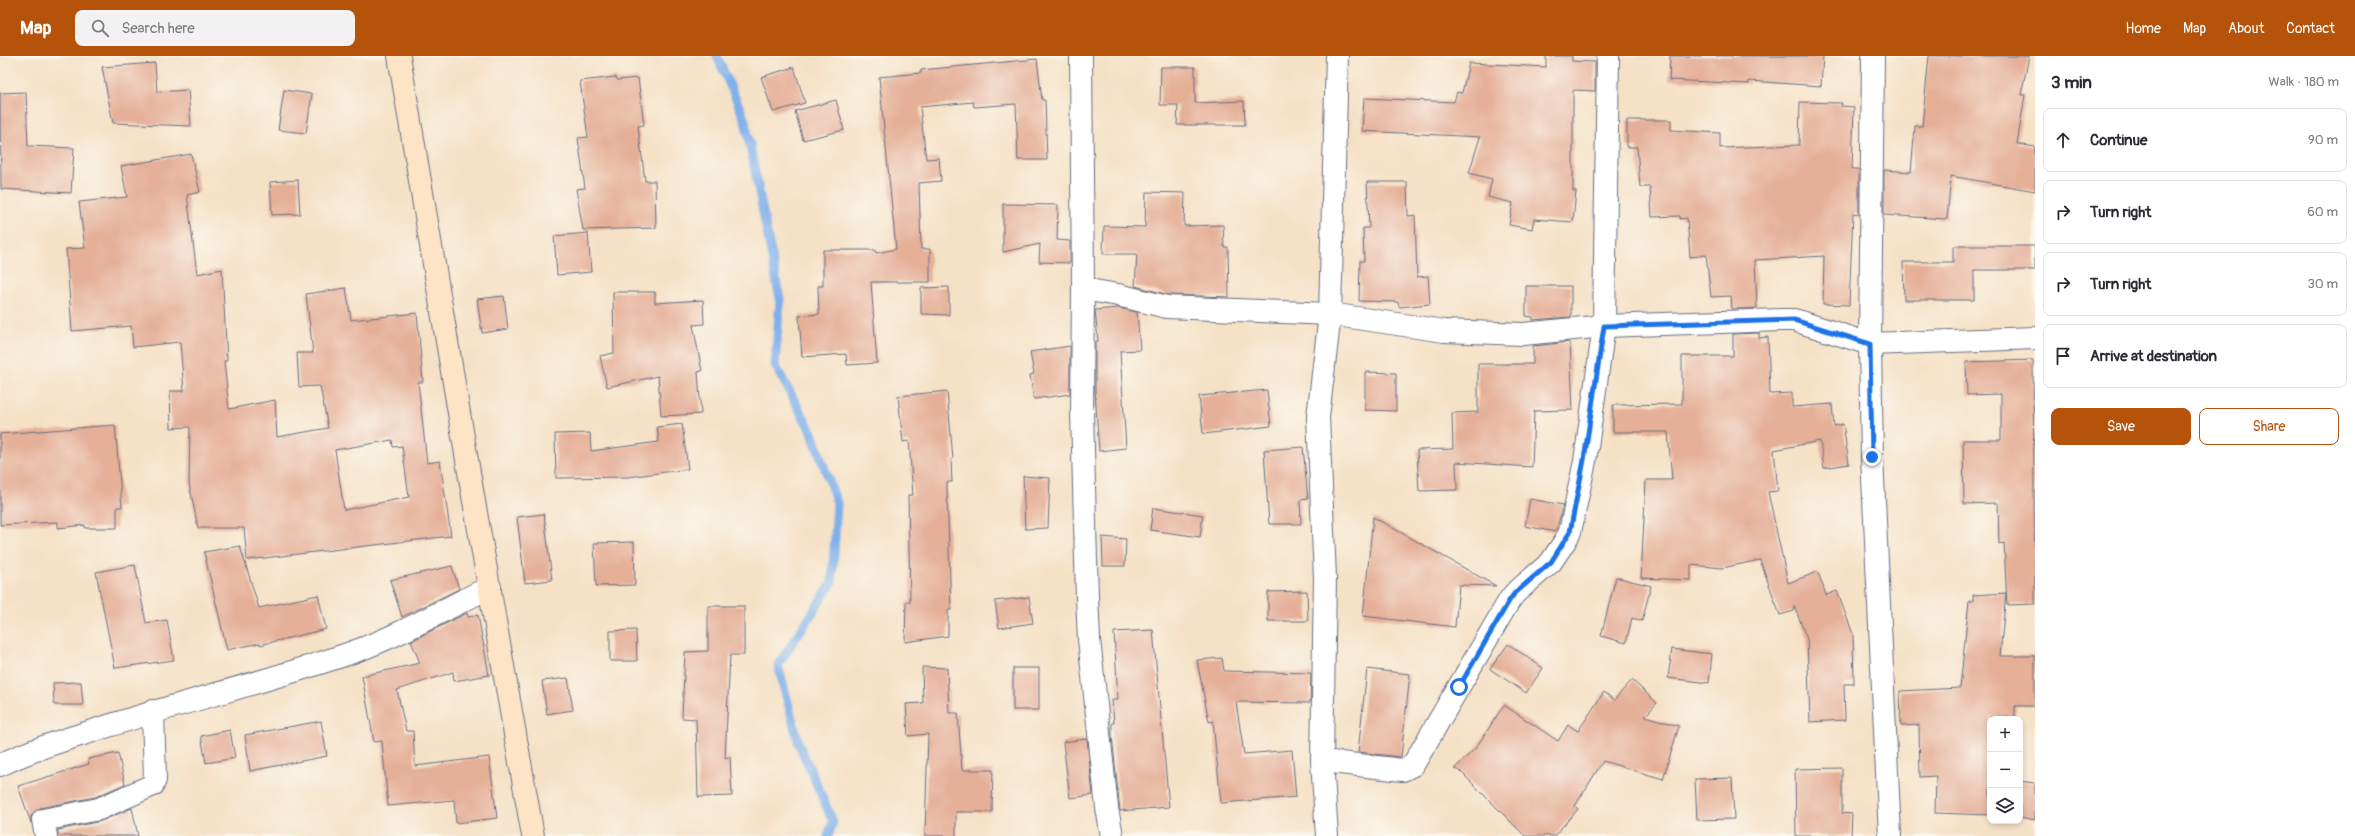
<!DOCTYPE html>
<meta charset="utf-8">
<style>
body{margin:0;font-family:Pangolin,sans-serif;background:#f2f2f3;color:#2b2b33}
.controls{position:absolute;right:12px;bottom:12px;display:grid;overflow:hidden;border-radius:8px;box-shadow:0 2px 6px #0003}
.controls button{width:36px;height:36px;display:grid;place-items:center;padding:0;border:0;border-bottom:1px solid #e1e1e2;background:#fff;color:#2b2b33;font:20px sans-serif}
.stop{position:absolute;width:12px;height:12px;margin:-9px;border:3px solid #1a73e8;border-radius:50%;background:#fff}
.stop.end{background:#1a73e8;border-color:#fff;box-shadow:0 1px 4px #0008}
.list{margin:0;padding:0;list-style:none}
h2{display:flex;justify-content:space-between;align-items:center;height:52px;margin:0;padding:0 16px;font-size:17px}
h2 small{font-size:13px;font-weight:400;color:#7c7c81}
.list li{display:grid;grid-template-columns:26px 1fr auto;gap:12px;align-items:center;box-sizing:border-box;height:64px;margin:0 8px 8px;padding:0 8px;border:1px solid #e1e1e2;border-radius:8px}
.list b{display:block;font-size:15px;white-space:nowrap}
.list em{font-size:13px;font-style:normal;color:#7c7c81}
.actions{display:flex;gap:8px;padding:12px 16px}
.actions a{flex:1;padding:9px 0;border:1px solid #b45309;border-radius:8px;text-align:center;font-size:14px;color:#b45309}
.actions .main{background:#b45309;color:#fff}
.icon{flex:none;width:22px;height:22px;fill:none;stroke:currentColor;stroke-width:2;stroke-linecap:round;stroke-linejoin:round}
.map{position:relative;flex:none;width:2035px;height:780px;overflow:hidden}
header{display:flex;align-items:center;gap:24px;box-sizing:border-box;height:56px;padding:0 20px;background:#b45309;color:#fff}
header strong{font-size:19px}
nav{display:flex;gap:22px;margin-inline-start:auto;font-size:14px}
.search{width:280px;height:36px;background:#f2f2f3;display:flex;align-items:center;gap:10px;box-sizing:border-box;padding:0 14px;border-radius:8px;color:#7c7c81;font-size:15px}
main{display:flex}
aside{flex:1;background:#fff}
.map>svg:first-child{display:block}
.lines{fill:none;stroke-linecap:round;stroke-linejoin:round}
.stream{stroke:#80b0eb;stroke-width:9}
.building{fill:#e5af98;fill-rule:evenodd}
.street-casing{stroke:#676d82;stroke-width:24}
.secondary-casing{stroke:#676d82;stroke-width:24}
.street{stroke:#fff;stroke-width:22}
.secondary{stroke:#fee4c6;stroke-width:22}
.route{stroke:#1a73e8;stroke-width:5}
</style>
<header>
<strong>Map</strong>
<div class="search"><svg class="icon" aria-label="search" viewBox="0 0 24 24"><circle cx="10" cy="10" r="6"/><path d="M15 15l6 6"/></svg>Search here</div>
<nav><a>Home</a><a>Map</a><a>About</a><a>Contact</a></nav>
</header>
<main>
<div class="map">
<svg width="2035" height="780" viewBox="0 0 2035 780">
<rect width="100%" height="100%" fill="#fbf7ec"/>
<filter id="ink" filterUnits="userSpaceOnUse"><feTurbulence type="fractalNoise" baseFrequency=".025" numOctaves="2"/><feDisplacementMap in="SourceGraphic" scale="8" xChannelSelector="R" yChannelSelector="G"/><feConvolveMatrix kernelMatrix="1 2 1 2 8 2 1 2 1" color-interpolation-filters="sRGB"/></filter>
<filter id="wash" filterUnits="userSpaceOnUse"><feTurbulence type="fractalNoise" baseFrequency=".012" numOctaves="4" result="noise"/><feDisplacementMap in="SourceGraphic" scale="16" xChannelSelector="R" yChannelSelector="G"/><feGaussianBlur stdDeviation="0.9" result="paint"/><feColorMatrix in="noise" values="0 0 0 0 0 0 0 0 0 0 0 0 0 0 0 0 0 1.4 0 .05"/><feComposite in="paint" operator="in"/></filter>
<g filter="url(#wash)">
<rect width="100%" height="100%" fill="#f5e1c6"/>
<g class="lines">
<polyline class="stream" points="717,0 745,64 780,243 775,309 812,377 837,447 832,527 778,609 799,688 833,766 828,780"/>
</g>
<g id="blocks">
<g class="building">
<polygon points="1546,0 1572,0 1572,5 1595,6 1595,35 1573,34 1573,135 1576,135 1573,166 1534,163 1532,173 1509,169 1513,147 1488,141 1492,123 1469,117 1480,81 1362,75 1364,42 1454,46 1457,36 1462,37 1469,7 1546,11"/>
<polygon points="1670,0 1823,0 1821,30 1749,25 1749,28 1669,24"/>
<polygon points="1929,0 2029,0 2021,39 2025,39 2017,88 2035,91 2035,135 1951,120 1947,163 1884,159 1884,114 1911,116 1915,70 1922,70"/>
<polygon points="1037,3 1042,44 1045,44 1047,104 1018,104 1016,48 974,51 973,46 920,51 926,103 939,102 941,125 919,127 921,193 930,193 930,226 871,226 877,307 847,309 846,298 802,301 799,260 819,258 818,230 823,230 823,194 875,194 876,197 896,193 879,21 921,17 921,14"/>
<polygon points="155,7 157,36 188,34 191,70 113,67 102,11"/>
<polygon points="794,11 805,47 773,56 761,21"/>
<polygon points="1161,11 1195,11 1195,47 1244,45 1245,69 1177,69 1178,49 1160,49"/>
<polygon points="616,21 617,24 638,22 644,69 638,70 645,125 655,125 656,172 583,174 576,133 585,132 578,82 588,81 580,25"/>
<polygon points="284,34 312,38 306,77 278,74"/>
<polygon points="26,36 28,90 74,92 71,137 1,133 0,37"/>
<polygon points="836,44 844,74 803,84 795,55"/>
<polygon points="1800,46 1842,47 1841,50 1854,51 1852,113 1859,113 1859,158 1853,157 1849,249 1823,248 1824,200 1755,204 1757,252 1732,253 1731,240 1711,241 1706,199 1690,201 1687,162 1680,163 1680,160 1652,161 1650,131 1640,131 1637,91 1627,91 1627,64 1671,64 1671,74 1720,77 1720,92 1799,89"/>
<path d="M 191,98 L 200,136 L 187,139 L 197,218 L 222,213 L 227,305 L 224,305 L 229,353 L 275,344 L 277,381 L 328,372 L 320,330 L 299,331 L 297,297 L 313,297 L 306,238 L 346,232 L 351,264 L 417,257 L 423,326 L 418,326 L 427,407 L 440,405 L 451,480 L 247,504 L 244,472 L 198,472 L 189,427 L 190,371 L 171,372 L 170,335 L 184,335 L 180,286 L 133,291 L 131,270 L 72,275 L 66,193 L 85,192 L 79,146 L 127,141 L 121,110 ZM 392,384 L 393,391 L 402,390 L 409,441 L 344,454 L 335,394 Z"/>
<polygon points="298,124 300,158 272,159 270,126"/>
<polygon points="1367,126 1407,126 1408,160 1415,159 1417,221 1428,220 1430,248 1399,251 1398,246 1359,245 1360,205 1364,205 1363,172 1369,172"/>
<polygon points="1146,136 1185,137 1184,170 1223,169 1224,191 1228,191 1229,241 1169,239 1135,230 1137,198 1103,198 1104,170 1145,171"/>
<polygon points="1003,148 1058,149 1057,184 1070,185 1070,207 1039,206 1040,188 1003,196"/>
<polygon points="588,177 591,216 557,219 554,180"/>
<polygon points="1953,190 2035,190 2035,214 1974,214 1974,244 1904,244 1903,206 1953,206"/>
<polygon points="1526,230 1571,230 1571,261 1533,264 1533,261 1526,260"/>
<polygon points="949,231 949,259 921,258 921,232"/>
<polygon points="613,236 655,236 655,247 703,244 704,268 693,269 702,315 698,316 701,358 661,360 658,320 607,331 600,300 614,297"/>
<polygon points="504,240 508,273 482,277 477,243"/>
<polygon points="1118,252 1137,256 1140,294 1120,295 1126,392 1099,395 1095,335 1095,286 1098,285 1095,254"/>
<polygon points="1759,277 1759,282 1768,281 1770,338 1792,337 1792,351 1832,348 1834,370 1843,368 1849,408 1824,412 1820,385 1774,394 1778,435 1768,436 1788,527 1818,516 1826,539 1837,535 1853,578 1854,628 1844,628 1845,664 1810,666 1807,583 1794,549 1794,555 1780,559 1760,504 1722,512 1691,509 1691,524 1641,522 1646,424 1672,424 1668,376 1613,376 1613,349 1682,348 1682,300 1733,300 1733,278"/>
<polygon points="1570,286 1573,354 1534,355 1532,411 1456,406 1457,434 1419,435 1417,394 1453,393 1452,357 1478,356 1478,308 1533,308 1533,290"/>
<polygon points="1070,290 1070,338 1034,343 1030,319 1034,318 1030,296"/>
<polygon points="2033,304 2035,548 2007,549 2004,487 1999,488 1998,447 1964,448 1963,384 2001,384 2001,338 1967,339 1966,306"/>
<polygon points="1365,316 1396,317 1396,355 1365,354"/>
<polygon points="1267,334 1271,370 1203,378 1199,340"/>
<polygon points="947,335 953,403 951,404 952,426 947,426 947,433 951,554 948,554 948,580 905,586 906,546 910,546 908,439 913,439 909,385 903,386 898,340"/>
<polygon points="682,368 688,413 628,421 556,422 555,378 590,377 591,395 659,386 657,371"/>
<polygon points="115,369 122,451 117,451 117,472 85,472 85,469 58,472 58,466 0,469 0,378"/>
<polygon points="1303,391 1308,443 1300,444 1301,468 1269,468 1264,394"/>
<polygon points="1023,420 1050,422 1048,472 1025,473"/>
<polygon points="1530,443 1563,449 1556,476 1525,470"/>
<polygon points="1153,452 1203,459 1200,481 1150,474"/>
<polygon points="544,458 552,524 525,527 517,461"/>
<polygon points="1373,461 1409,481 1496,530 1459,529 1455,571 1363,560"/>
<polygon points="1102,481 1126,483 1125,510 1103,510"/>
<polygon points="634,486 635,529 596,530 594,487"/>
<polygon points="240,490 259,552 318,539 326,573 260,589 260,587 227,594 204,496"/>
<polygon points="135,509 146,567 167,564 174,604 115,612 96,516"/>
<polygon points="452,510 459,533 402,561 390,524"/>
<polygon points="1616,521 1651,530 1642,565 1632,562 1626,587 1601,580"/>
<polygon points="1307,535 1308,565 1268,565 1268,536"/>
<polygon points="2006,537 2000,600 2035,600 2035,650 2015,650 2015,661 1990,661 1990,759 1935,757 1936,720 1920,721 1919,669 1901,670 1900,635 1960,632 1969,545 1973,545 1973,539"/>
<polygon points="1029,541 1033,567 999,572 995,545"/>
<polygon points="708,550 744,550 744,599 730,599 725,702 730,701 732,740 698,741 696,663 682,662 685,596 708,595"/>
<polygon points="467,557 468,561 478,559 489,619 454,625 453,616 397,634 406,675 413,675 415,710 489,701 497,762 456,767 454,744 388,750 382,685 374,686 362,620 420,607 411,585"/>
<polygon points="636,574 637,605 610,605 610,575"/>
<polygon points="1153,574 1169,751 1120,755 1112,680 1112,667 1114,667 1112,644 1118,644 1114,576"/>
<polygon points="1508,588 1543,612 1526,637 1490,613"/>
<polygon points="1672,593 1712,598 1709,627 1668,622"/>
<polygon points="1222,602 1224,615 1311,617 1310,647 1236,646 1244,698 1292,694 1296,741 1221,747 1213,665 1209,666 1197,604"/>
<polygon points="922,611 947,612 949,657 958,657 962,714 993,714 992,756 956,756 956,780 925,780 928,678 908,680 906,648 923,647"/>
<rect x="1013" y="612" width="26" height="42"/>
<polygon points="1367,613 1410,618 1401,701 1358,696"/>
<polygon points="568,622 573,654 547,658 542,625"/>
<polygon points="1632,624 1657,647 1645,660 1679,670 1663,723 1603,705 1575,750 1578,753 1554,780 1525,780 1459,714 1454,713 1475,693 1504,649 1558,685 1568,669 1578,675 1604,636 1614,644"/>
<polygon points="81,626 83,649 54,649 53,627"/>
<polygon points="321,665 327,700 250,715 245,679"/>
<polygon points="230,674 235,702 206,707 201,680"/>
<polygon points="1087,683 1093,739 1070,742 1063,686"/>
<polygon points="118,697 125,728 95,741 40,752 31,760 31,767 18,730 89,708 88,703"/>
<polygon points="1842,712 1842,757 1852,758 1851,780 1796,780 1795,713"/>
<polygon points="1732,722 1734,763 1697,764 1695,723"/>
<polygon points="2020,725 2035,727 2035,764 2020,761"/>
<polygon points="132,752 138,780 58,780 58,774 101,765"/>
</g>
</g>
</g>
<g filter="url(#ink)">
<use href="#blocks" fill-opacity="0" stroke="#676d82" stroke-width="1"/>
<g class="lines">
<g class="street-casing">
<g id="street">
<polyline points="1081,0 1083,233 1082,356 1087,541 1089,583 1107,752 1112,780"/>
<polyline points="1873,0 1870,288 1872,401 1890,780"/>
<polyline points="1083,233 1118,239 1167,251 1330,258 1444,275 1523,278 1604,270 1781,264 1794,264 1870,288 2035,282"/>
<polyline points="1322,705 1403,714 1413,709 1509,545 1514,538 1551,506 1565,485 1570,476 1585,405 1604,270 1608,0"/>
<path d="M 0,709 C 33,693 67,683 102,672 C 185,645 271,625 353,596 C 401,579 445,553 490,531"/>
<polyline points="46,780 43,764 99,753 153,729 155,724 153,655"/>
<polyline points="1327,780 1322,705 1325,522 1318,361 1330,258 1337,0"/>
</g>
</g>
<g class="secondary-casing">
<polyline id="secondary" points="399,0 472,434 533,780"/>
</g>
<use href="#street" class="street"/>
<use href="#secondary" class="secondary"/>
</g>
</g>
<g class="lines" filter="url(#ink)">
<polyline class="route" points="1459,631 1509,545 1514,538 1551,506 1570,476 1584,404 1604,270 1794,264 1870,288 1872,401"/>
</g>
</svg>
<div class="controls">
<button>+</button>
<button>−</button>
<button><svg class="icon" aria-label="layers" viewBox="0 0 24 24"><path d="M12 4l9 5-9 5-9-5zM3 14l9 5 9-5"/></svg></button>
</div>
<div class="stop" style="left:1459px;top:631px"></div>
<div class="stop end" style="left:1872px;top:401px"></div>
</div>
<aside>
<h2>3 min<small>Walk · 180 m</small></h2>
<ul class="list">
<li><svg class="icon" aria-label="ahead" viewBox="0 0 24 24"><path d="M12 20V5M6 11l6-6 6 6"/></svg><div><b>Continue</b></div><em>90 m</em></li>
<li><svg class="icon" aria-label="right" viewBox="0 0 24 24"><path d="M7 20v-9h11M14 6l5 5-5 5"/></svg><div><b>Turn right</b></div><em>60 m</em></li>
<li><svg class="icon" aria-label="right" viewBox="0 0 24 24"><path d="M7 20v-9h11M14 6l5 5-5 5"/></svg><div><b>Turn right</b></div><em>30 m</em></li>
<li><svg class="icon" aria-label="arrive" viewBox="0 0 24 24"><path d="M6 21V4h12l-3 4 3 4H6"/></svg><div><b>Arrive at destination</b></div></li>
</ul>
<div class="actions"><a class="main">Save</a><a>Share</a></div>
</aside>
</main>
